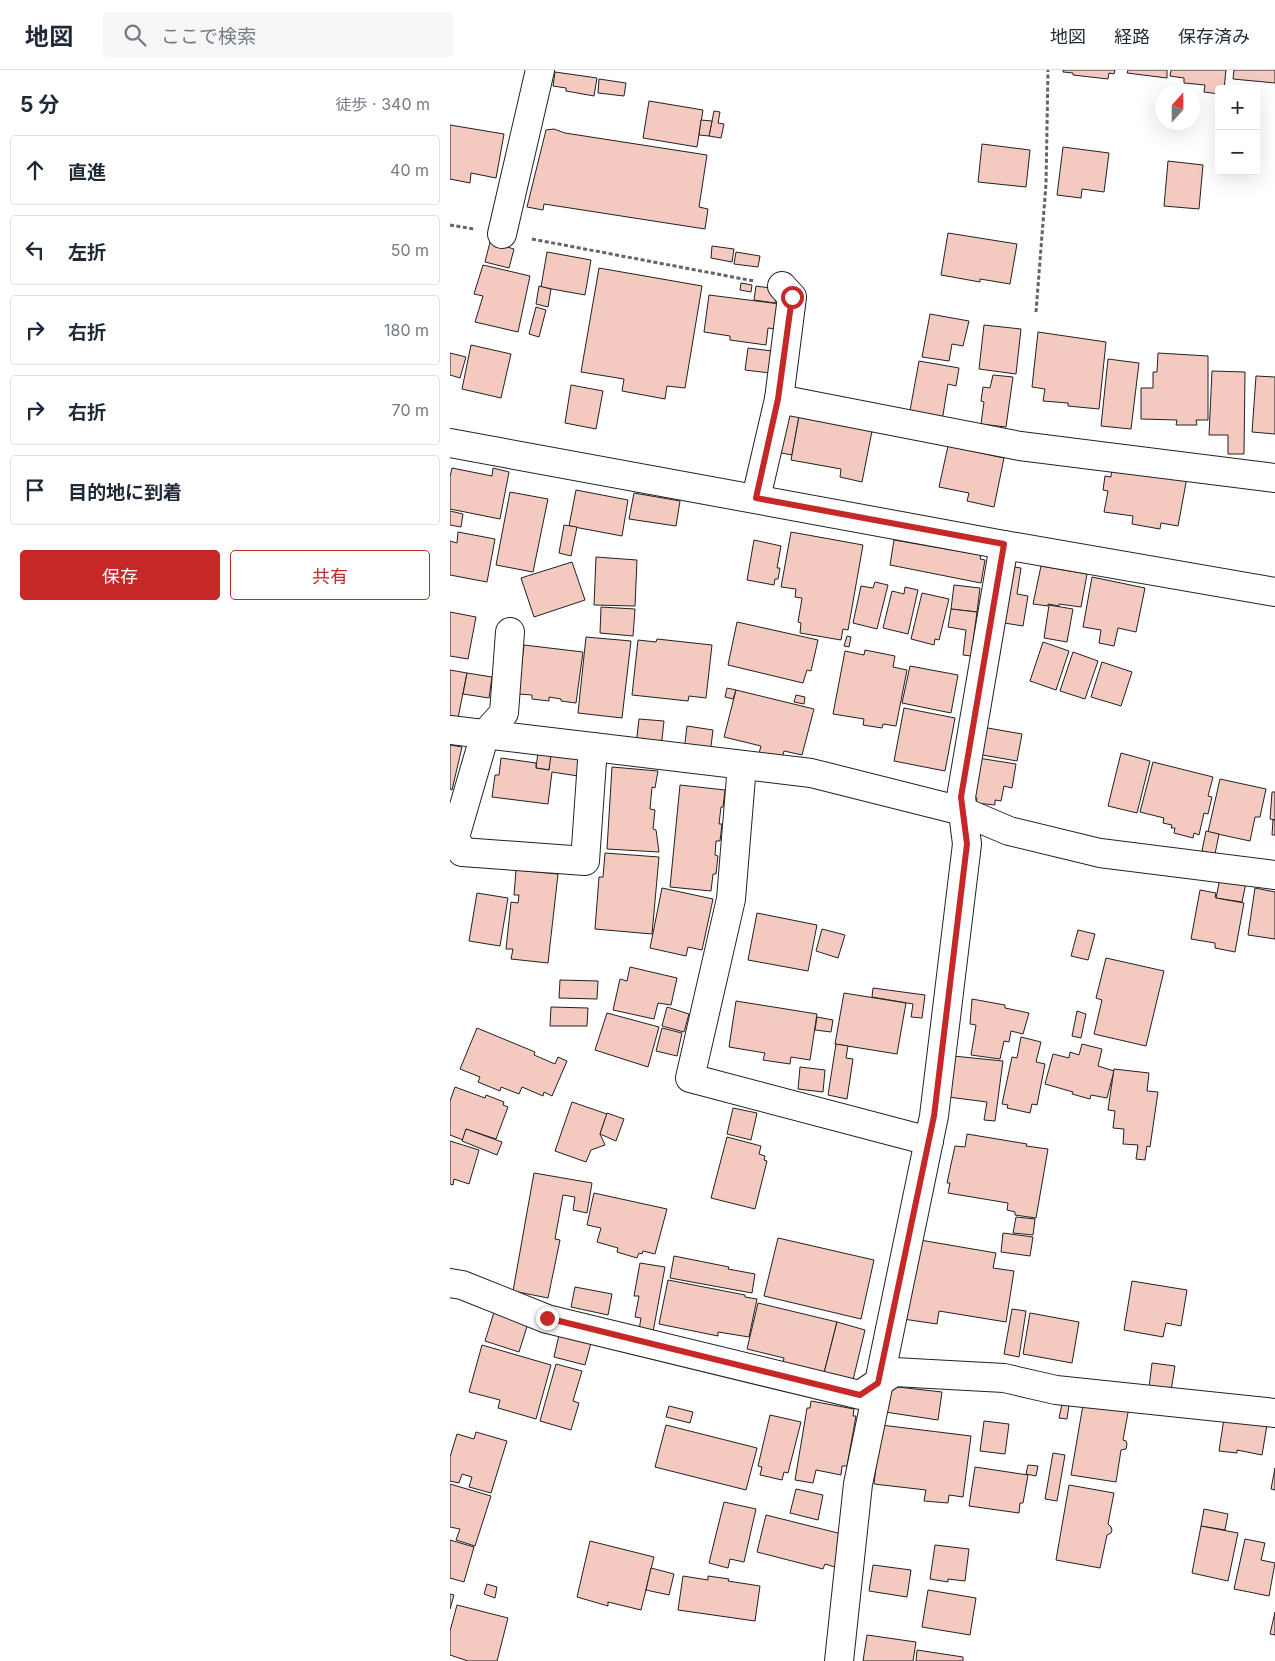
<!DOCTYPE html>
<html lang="ja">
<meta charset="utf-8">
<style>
body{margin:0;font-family:Inter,"Noto Sans JP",sans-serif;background:#f6f6f7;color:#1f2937}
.controls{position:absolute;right:15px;top:15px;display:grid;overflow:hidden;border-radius:5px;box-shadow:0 5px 20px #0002}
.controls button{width:45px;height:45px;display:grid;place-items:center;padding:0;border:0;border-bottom:1px solid #e0e1e3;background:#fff;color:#1f2937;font:25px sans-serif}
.compass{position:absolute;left:705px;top:15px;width:45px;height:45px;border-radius:50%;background:#fff;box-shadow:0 5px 20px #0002;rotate:21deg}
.stop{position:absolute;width:15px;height:15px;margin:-11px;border:4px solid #c62828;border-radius:50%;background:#fff}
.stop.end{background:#c62828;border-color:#fff;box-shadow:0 1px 5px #0008}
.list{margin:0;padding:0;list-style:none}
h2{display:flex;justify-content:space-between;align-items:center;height:65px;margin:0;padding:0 20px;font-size:21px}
h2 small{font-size:16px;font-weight:400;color:#747a83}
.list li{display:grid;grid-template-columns:32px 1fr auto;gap:15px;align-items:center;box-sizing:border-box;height:70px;margin:0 10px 10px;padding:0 10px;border:1px solid #e0e1e3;border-radius:5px}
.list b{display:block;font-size:19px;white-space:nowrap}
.list em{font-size:16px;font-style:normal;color:#747a83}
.actions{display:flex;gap:10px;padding:15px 20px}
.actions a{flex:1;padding:11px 0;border:1px solid #c62828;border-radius:5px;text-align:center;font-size:18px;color:#c62828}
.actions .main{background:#c62828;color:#fff}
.icon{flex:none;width:28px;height:28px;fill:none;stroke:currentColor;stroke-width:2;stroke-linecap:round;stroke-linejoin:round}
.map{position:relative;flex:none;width:825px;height:1591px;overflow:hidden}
header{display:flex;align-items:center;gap:30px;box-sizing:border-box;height:70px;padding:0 25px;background:#fff;border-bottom:1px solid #e0e1e3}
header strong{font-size:24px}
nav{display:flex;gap:28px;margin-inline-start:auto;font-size:18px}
.search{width:350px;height:45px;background:#f6f6f7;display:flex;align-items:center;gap:12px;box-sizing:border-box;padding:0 18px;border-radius:5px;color:#747a83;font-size:19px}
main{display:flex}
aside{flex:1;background:#fff}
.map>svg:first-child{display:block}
.building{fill:#f3c9c0;stroke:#222}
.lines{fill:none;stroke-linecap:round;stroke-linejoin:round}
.minor-casing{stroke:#222;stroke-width:30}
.path{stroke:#646464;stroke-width:3;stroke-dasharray:4 2.5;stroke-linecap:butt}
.minor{stroke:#fff;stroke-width:28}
.route{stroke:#c62828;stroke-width:6}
</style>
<header>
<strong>地図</strong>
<div class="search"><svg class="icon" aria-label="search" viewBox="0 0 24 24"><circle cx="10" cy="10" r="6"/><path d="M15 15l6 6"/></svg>ここで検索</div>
<nav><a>地図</a><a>経路</a><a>保存済み</a></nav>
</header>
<main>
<aside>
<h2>5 分<small>徒歩 · 340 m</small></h2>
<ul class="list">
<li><svg class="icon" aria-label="ahead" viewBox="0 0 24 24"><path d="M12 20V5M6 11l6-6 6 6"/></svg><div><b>直進</b></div><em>40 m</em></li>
<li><svg class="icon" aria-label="left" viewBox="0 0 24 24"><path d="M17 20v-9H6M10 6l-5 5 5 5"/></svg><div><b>左折</b></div><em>50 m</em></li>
<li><svg class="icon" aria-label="right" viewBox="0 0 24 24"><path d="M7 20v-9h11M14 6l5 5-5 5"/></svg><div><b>右折</b></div><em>180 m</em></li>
<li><svg class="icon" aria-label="right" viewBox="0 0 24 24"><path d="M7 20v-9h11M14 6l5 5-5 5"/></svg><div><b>右折</b></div><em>70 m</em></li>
<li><svg class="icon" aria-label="arrive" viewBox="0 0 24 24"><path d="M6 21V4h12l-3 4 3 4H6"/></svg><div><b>目的地に到着</b></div></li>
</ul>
<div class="actions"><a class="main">保存</a><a>共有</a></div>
</aside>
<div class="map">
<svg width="825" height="1591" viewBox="0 0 825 1591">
<rect width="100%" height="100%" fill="#fff"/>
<g class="building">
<polygon points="613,0 665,0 664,4 659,3 658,9 623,5 623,3 613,2"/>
<polygon points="678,0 717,0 717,8 677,3"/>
<polygon points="721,0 776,0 774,19 769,19 769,24 754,22 755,15 734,13 734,8 720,6"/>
<polygon points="784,0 825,0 825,13 783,9"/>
<polygon points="105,2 147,8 144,26 116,21 116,18 103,16"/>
<polygon points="149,9 176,13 174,26 148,23"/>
<polygon points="199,31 253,40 247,77 193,68"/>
<polygon points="264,41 270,42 268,53 274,54 271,68 259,66"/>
<polygon points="251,50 262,51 259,66 249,65"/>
<polygon points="0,55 54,64 46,108 21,103 20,113 0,109"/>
<polygon points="104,59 115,63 257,85 249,137 258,139 255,159 94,134 93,140 77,137 96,60"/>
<polygon points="532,74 580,80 576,117 528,112"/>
<polygon points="613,77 659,83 654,122 632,119 631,128 607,125"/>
<polygon points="718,91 753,95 749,139 714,136"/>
<polygon points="498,163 567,174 560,214 530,209 530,212 491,205"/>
<polygon points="40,172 64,179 59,198 35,192"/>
<polygon points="262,176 284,179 282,192 261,188"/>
<polygon points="97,182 141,190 135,225 91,217"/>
<polygon points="286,182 310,186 308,197 284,194"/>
<polygon points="33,195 80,206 68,262 25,252 33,226 24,224"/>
<polygon points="149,198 252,216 235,318 217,316 215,329 172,321 174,309 131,302"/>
<polygon points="291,213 302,215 301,222 290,220"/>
<polygon points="89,216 101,219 98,237 86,234"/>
<polygon points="306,216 327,219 325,233 304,230"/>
<polygon points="259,225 330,234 326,259 318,258 316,275 280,270 280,266 254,262"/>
<polygon points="86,237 96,240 89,267 79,264"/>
<polygon points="480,244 519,251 513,276 502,274 499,291 472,287"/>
<polygon points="534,255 571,259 566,304 529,299"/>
<polygon points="588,262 656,272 649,339 618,336 618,333 593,331 595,319 582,317"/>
<polygon points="21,275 61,284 51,328 12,319"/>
<polygon points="298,278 322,281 320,303 295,300"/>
<polygon points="0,283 16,287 10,308 0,305"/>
<polygon points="708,283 758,286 758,350 746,350 747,355 726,355 727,350 691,349 691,318 703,318 703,302 707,302"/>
<polygon points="658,289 689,293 681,359 651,356"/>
<polygon points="469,291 509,298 506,316 498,314 492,351 459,346"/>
<polygon points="762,301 795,302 794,384 778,384 778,365 759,365"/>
<polygon points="543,305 563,307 556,357 531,354 534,332 531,331 533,317 540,318"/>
<polygon points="806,306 825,307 825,364 802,362"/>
<polygon points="121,315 153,321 146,359 115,353"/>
<polygon points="335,338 350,341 342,385 326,382"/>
<polygon points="350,341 423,356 412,412 390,407 391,399 341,390"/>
<polygon points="498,376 554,388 544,437 517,431 519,423 489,417"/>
<polygon points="662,397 738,402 728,456 711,453 710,459 682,454 683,446 654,442 658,421 653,420 655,406 661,407"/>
<polygon points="2,398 42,406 43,398 59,402 50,449 0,439 0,407"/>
<polygon points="126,420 178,430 172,466 119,456"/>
<polygon points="60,422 98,429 83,502 46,495"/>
<polygon points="184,423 230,431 226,456 179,449"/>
<polygon points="0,441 13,444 11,457 0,455"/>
<polygon points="114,455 127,457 121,486 109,483"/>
<polygon points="8,462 45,469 37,512 0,505 0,471 7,473"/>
<polygon points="341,462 413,475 398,560 393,559 391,570 350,563 351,553 348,552 352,528 345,527 346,519 331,517"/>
<polygon points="304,470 331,476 327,498 330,498 328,509 325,509 324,515 297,510"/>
<polygon points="444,470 531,485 530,489 535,490 531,513 440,495"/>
<polygon points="146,487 187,490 185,536 144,535"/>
<polygon points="122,492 135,530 84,547 71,508"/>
<polygon points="557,496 571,498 567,524 578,526 573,556 548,552"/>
<polygon points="591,496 637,504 631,537 609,534 609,536 598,534 598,536 583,534"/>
<polygon points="642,507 695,518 686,562 668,558 664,576 649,573 651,560 633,557"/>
<polygon points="425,512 438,515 427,559 403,553 411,516 423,518"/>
<polygon points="504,515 530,518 527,542 501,539"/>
<polygon points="455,517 468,520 458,564 433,558 442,521 454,524"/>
<polygon points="472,523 499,529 489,570 485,569 484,575 461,569"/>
<polygon points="599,535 623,539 617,572 594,568"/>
<polygon points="151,537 185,539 183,566 150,563"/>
<polygon points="501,539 527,542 521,586 513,585 516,560 498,557"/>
<polygon points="0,542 26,547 18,589 0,586"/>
<polygon points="287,552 368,570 361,601 357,600 353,613 278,595"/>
<polygon points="397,566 401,567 399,577 394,576"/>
<polygon points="136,567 181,571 172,648 128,643"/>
<polygon points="207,569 262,575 256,628 239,626 238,631 182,625 188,570 206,572"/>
<polygon points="593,572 619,581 606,620 580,611"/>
<polygon points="74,575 133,582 126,633 111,631 111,629 99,627 99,631 82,629 82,625 68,624"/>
<polygon points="415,580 445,586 443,597 457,600 446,656 433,654 432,658 413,655 414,649 383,644 395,581 414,585"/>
<polygon points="623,582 648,591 635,629 610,621"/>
<polygon points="652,592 682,602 671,636 641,627"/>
<polygon points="460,596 508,605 501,643 452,633"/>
<polygon points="0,600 17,603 8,648 0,647"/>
<polygon points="17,603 42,607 39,628 13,624"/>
<polygon points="277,618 286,620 283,629 275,627"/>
<polygon points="286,620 364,639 352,685 334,681 332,688 309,683 311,676 274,667"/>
<polygon points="346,625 355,627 354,634 344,632"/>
<polygon points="454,638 505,648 495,701 444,691"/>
<polygon points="189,649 214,651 211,678 186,675"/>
<polygon points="237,656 263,660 260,684 234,681"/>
<polygon points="532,657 572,664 567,691 527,684"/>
<polygon points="0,675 12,677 2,720 0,719"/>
<polygon points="88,682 102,684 99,700 86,698"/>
<polygon points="671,683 700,691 687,743 658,736"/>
<polygon points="101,685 130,689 128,706 102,702 98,734 42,727 45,705 49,705 51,688 86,693 86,698 99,700"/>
<polygon points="528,688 566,694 562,718 554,716 551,731 545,730 545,735 526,733 527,728 522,727"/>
<polygon points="703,692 763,707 758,726 762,727 758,744 754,743 749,765 744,763 743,768 724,763 725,758 721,758 722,755 713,753 714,748 690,742"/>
<polygon points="162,697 208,701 205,718 202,717 200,739 205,740 203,759 206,760 209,782 157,779"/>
<polygon points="770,709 816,719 810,747 805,747 800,771 758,762"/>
<polygon points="230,715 275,720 273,737 271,737 269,754 272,754 270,771 266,771 265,785 268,786 266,804 263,804 261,821 220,817"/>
<polygon points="822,722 825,722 825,750 820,749"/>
<polygon points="823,750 825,750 825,765 822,765"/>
<polygon points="756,761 769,764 765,784 752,781"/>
<polygon points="155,783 209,787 202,864 145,859 149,807 153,807"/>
<polygon points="66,800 108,804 98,893 61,889 63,879 56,879 61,832 68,833 69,825 64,825"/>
<polygon points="770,808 796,813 792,832 766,828"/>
<polygon points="212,818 263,829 252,880 238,877 236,886 200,878"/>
<polygon points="805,818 825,822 825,869 798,865"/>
<polygon points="750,820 766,823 765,827 766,828 794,833 785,882 765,878 765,873 741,869"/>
<polygon points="27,823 58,828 50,876 19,871"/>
<polygon points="307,843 367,855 358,901 298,890"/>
<polygon points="372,859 395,865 388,888 366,881"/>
<polygon points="628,860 645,864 638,890 621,886"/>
<polygon points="656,888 714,901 696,976 644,964 652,930 646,928"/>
<polygon points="180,897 227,908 221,935 208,933 204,949 163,940 170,909 177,911"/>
<polygon points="110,910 148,911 147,929 109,928"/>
<polygon points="423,918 475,925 472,948 461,947 463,934 422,927"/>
<polygon points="394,923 456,933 447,984 385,974"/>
<polygon points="522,929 555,935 555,938 579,943 573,964 561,961 559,972 554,971 550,989 521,985 526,955 520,954"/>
<polygon points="286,931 367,944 360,990 341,987 340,994 313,990 315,983 279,977"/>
<polygon points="101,937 138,938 137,956 100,956"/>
<polygon points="217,937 239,944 234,962 212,956"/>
<polygon points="627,941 636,944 631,968 622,966"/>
<polygon points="157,943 209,957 198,997 145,980"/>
<polygon points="367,947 383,950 381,962 365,960"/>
<polygon points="27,958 85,982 84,985 105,994 108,987 117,991 102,1026 94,1022 93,1026 72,1017 69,1024 51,1017 50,1021 28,1012 30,1007 10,999"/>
<polygon points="212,958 232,963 227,986 206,981"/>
<polygon points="571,967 591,972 586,992 595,994 587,1035 582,1034 580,1043 557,1038 558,1035 552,1034 562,987 567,988"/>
<polygon points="386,974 398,976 396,988 403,989 397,1029 378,1025"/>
<polygon points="632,974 652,979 648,996 664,1001 657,1028 641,1025 640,1029 622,1024 623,1022 595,1014 603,984 619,988 620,982 629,985"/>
<polygon points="503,986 553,991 545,1051 534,1050 537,1032 498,1027"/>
<polygon points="350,997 375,1000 373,1022 348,1019"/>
<polygon points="664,999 699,1003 697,1021 708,1022 700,1077 697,1076 695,1090 686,1089 688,1075 673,1074 674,1059 663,1058 665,1041 658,1040"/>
<polygon points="5,1017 35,1028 36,1025 54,1032 53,1035 58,1037 46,1069 16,1059 13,1070 0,1065 0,1031"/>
<polygon points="122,1032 157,1044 150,1064 155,1075 141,1080 136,1092 105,1081"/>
<polygon points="283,1038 307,1043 301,1070 277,1064"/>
<polygon points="157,1043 174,1049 166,1071 150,1064"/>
<polygon points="16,1059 52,1072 47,1085 12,1071"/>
<polygon points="517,1064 577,1074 576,1076 598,1079 586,1148 565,1145 565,1142 557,1140 558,1133 498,1123 500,1113 497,1113 505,1076 515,1077"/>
<polygon points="277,1067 311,1076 309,1084 315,1086 314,1090 317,1091 305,1139 261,1128"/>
<polygon points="0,1071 29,1080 19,1114 4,1109 3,1115 0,1114"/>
<polygon points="84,1103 142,1113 137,1143 123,1140 125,1127 113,1125 105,1169 110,1170 98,1228 63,1221"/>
<polygon points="144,1123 217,1139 205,1184 193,1181 192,1184 189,1183 187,1188 167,1182 168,1178 147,1172 151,1158 137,1155"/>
<polygon points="566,1147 585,1149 583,1165 563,1163"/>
<polygon points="553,1163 583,1167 580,1186 551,1182"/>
<polygon points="328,1168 424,1190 411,1249 314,1226"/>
<polygon points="470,1170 546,1183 543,1198 564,1201 556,1252 489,1241 487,1254 453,1249"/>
<polygon points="224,1186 279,1197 278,1199 305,1204 302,1223 220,1208"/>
<polygon points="190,1193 215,1197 203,1262 189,1260 191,1248 185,1247 189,1226 184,1226"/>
<polygon points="218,1210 295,1225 295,1227 307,1229 299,1267 268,1262 268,1266 209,1254"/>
<polygon points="682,1211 737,1220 731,1256 716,1253 713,1267 674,1260"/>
<polygon points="125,1217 162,1224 158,1245 121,1237"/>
<polygon points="308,1233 387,1252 374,1303 333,1293 334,1288 297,1279"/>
<polygon points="45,1239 79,1250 69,1282 35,1271"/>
<polygon points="562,1239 576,1241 569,1287 554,1284"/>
<polygon points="580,1243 629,1252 622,1293 573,1284"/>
<polygon points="387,1252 415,1260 403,1310 374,1303"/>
<polygon points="109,1265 141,1273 135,1295 104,1287"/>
<polygon points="32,1275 101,1295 86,1349 48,1338 50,1330 19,1322"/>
<polygon points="702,1293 725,1296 721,1321 699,1317"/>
<polygon points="106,1294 132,1301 123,1331 129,1333 121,1360 90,1351"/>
<polygon points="439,1316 492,1322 488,1350 435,1342"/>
<polygon points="634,1329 679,1337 673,1370 676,1371 677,1374 676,1379 671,1380 666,1412 621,1405"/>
<polygon points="361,1331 404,1339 403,1346 406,1346 397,1396 392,1396 391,1405 366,1400 363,1413 345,1410 357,1338 360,1338"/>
<polygon points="612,1334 619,1335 617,1349 609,1348"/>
<polygon points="219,1336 243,1342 240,1353 216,1347"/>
<polygon points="775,1342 818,1349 812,1385 787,1380 787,1383 769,1381"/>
<polygon points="320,1345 351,1352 338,1403 334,1402 332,1410 310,1405 312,1397 308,1396"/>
<polygon points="534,1351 559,1354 555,1384 530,1381"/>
<polygon points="216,1355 307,1378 296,1420 205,1397"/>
<polygon points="431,1355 521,1366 513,1427 499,1425 498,1433 474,1431 476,1420 424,1414"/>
<polygon points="26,1362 57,1371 41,1423 19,1417 22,1407 12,1404 9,1413 0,1411 0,1387 7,1364 24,1369"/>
<polygon points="603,1383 615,1385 607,1431 595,1429"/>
<polygon points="578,1395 588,1396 586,1406 576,1404"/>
<polygon points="525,1397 578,1405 573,1433 570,1433 569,1443 519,1436"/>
<polygon points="825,1398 825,1420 821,1419"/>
<polygon points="0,1414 41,1426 25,1476 6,1470 10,1459 0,1457"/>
<polygon points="619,1415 664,1423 658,1454 661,1457 662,1460 661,1463 657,1465 650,1498 606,1490"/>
<polygon points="346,1419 373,1425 368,1450 340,1443"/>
<polygon points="274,1432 306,1439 294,1492 280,1489 278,1498 259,1493"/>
<polygon points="754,1439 778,1444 775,1460 751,1456"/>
<polygon points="316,1445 392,1464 388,1498 375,1494 373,1499 307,1482"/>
<polygon points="751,1456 788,1463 778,1511 742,1503"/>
<polygon points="795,1469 815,1473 811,1490 825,1493 819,1526 784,1519"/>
<polygon points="0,1470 24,1477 14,1512 0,1508"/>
<polygon points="140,1471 204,1487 191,1540 158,1532 158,1536 127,1527"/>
<polygon points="485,1475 519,1479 515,1511 498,1509 498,1512 480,1509"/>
<polygon points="423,1495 461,1500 457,1527 419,1521"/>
<polygon points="201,1498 224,1504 219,1525 196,1520"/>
<polygon points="233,1506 258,1510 258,1506 279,1509 278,1511 310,1516 305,1551 228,1540"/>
<polygon points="37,1514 47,1517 45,1528 34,1524"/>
<polygon points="478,1520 526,1528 520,1565 472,1557"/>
<polygon points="0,1524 4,1525 0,1539"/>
<polygon points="7,1535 58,1548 47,1591 18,1591 0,1585 0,1561"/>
<polygon points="825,1542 825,1565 820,1564"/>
<polygon points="417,1565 466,1572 463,1591 413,1591"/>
<polygon points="467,1580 513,1587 513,1591 466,1591"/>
</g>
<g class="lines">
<g class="minor-casing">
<g id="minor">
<polyline points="52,164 90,0"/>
<polyline points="329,329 570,376 825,408"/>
<polyline points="0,373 554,475 825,522"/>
<polyline points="306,428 329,329 342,227 332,216"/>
<polyline points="60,562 54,643 35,664 5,767 12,782 135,791 143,677"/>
<polyline points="0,660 361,703 512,741 559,761 650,783 825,805"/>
<polyline points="292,695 281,829 240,1008 479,1071"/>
<polyline points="0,1213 12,1215 97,1249 410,1325 444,1302 554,1308 606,1320 825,1343"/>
<polyline points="389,1591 408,1414 484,1046 517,774 511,727 554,475"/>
</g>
</g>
<g class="path">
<polyline points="0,155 24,159"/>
<polyline points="82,169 304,211"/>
<polyline points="586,242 596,114 598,0"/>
</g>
<use href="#minor" class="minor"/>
</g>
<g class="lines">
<polyline class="route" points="97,1248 410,1325 428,1313 484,1046 517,774 511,727 554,474 306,428 328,329 342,227"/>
</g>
</svg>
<div class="controls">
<button>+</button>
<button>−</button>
</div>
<svg class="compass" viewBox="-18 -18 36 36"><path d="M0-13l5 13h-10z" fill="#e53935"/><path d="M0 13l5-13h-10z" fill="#747a83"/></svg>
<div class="stop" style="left:342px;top:227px"></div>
<div class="stop end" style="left:97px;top:1248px"></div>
</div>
</main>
